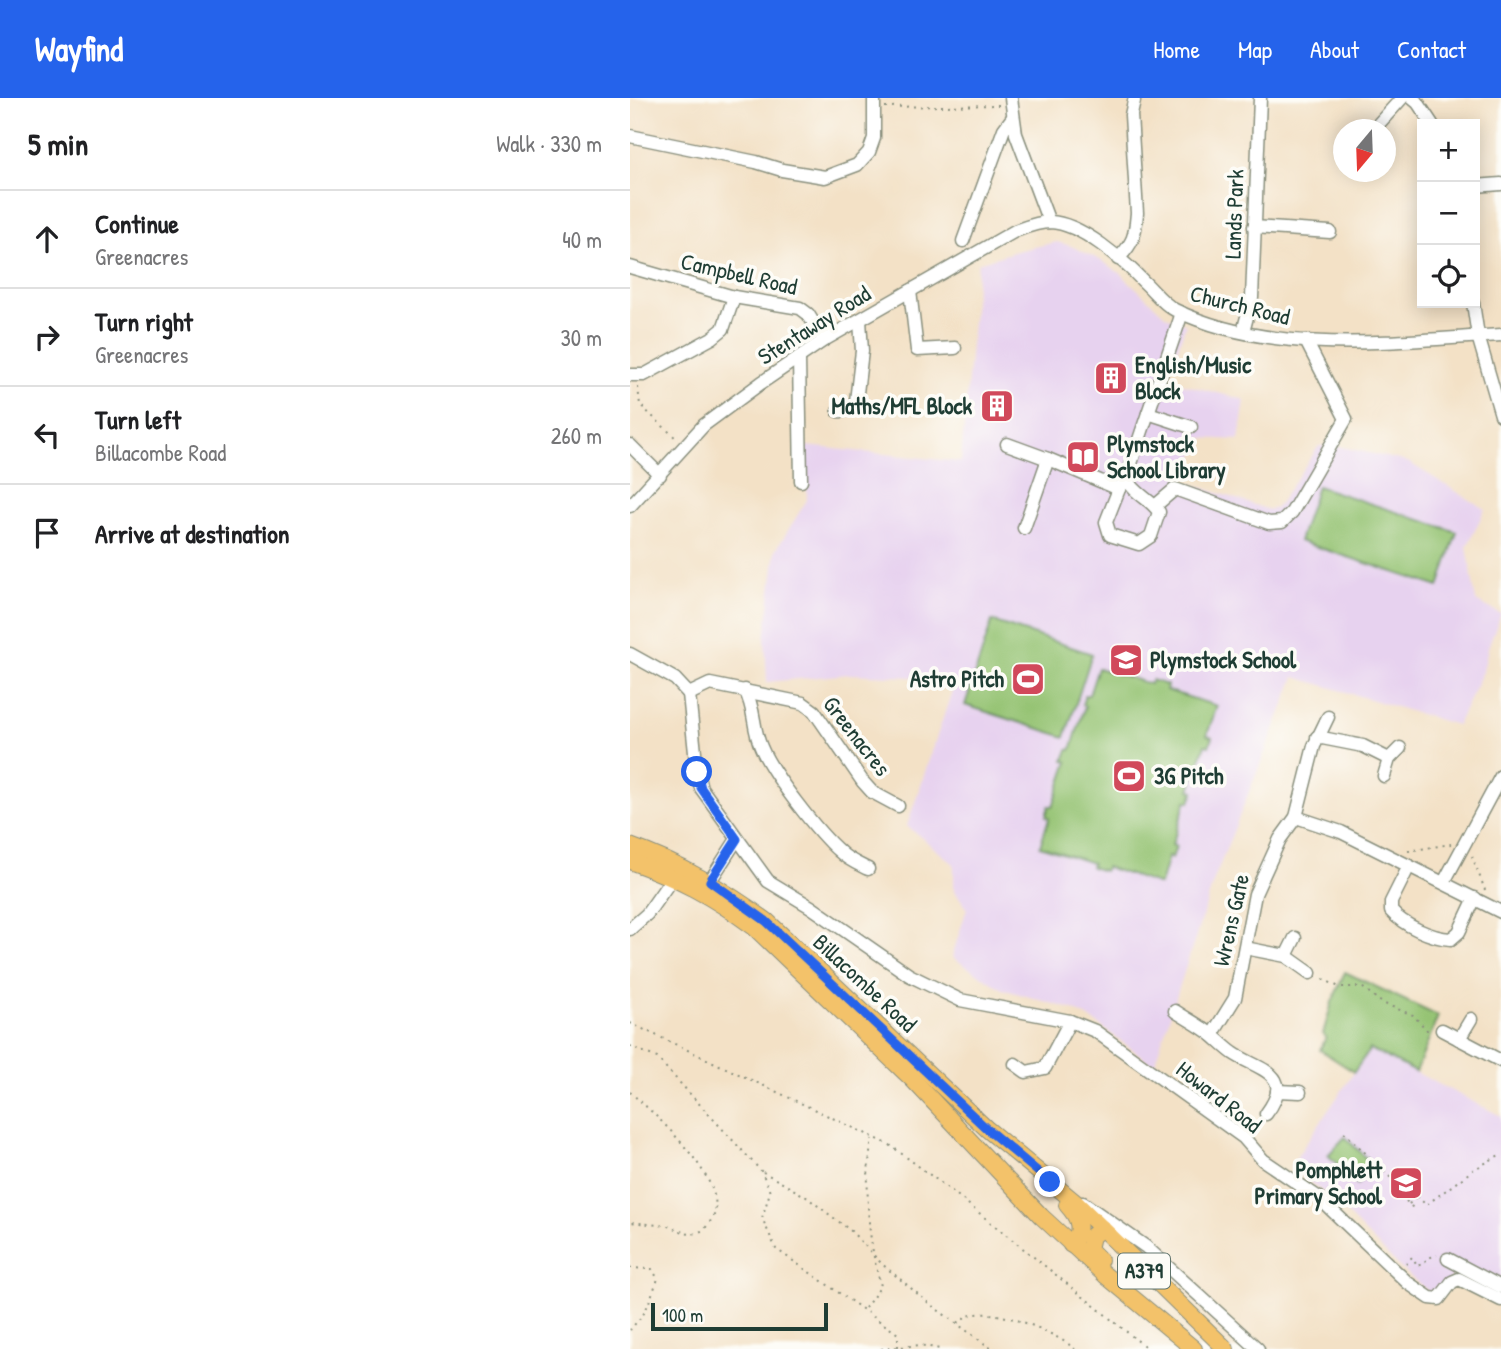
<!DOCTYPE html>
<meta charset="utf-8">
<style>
body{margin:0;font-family:"Patrick Hand",sans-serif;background:#f2f2f2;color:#202124}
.controls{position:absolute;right:21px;top:21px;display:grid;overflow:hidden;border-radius:0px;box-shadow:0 4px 18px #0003}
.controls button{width:63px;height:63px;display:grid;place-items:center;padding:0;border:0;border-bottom:2px solid #e0e0e0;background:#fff;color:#202124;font:35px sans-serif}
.compass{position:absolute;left:703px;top:21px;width:63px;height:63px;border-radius:50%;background:#fff;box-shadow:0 4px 18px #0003;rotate:199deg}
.scale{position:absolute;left:21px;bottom:18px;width:177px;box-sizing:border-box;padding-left:7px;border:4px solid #1f3d34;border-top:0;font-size:19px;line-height:24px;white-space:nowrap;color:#1f3d34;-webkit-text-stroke:5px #fdfcf7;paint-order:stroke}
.stop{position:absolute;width:21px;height:21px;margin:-16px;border:5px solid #2563eb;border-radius:50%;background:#fff}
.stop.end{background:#2563eb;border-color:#fff;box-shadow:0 2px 7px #0008}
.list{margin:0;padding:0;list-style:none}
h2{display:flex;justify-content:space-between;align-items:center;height:91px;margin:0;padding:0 28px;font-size:30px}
h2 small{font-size:23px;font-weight:400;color:#757577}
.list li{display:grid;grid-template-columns:46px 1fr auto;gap:21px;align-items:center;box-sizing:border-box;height:98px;padding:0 28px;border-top:2px solid #e0e0e0}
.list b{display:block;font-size:26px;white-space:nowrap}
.list p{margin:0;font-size:23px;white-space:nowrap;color:#757577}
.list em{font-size:23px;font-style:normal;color:#757577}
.icon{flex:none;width:38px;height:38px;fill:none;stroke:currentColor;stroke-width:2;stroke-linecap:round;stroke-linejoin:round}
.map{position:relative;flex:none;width:871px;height:1251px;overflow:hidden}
header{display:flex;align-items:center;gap:42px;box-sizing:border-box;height:98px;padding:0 35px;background:#2563eb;color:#fff}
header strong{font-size:33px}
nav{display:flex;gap:38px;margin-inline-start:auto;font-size:24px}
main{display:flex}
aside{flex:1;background:#fff}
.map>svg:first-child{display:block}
.built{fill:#e7d2ef}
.green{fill:#94c372;stroke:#5a8053;stroke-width:2}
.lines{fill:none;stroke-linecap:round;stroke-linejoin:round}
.minor-casing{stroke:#898f7d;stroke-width:15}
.major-casing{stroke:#898f7d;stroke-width:18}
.path{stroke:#898f7d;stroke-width:2;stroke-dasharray:2 5;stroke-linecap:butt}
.minor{stroke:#fff;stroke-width:12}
.major{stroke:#f3c26a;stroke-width:16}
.route{stroke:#2563eb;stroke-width:9}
.labels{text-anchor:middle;stroke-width:7;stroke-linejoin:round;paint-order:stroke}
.shield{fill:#fdfcf7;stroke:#62766e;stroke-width:2}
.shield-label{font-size:21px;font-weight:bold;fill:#1f3d34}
.street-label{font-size:23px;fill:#1f3d34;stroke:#fdfcf7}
.poi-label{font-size:23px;font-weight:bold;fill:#1f3d34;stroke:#fdfcf7;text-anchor:start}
</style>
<header>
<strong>Wayfind</strong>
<nav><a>Home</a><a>Map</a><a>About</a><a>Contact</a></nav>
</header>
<main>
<aside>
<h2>5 min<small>Walk · 330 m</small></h2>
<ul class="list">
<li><svg class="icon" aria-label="ahead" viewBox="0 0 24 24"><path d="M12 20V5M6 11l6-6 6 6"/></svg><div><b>Continue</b><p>Greenacres</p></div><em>40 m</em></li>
<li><svg class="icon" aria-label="right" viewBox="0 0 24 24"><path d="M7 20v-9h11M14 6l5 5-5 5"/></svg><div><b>Turn right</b><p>Greenacres</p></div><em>30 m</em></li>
<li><svg class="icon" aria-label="left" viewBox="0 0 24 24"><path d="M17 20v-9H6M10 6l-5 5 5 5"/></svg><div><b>Turn left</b><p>Billacombe Road</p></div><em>260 m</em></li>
<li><svg class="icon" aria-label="arrive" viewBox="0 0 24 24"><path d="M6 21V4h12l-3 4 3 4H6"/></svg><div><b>Arrive at destination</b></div></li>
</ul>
</aside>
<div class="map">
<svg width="871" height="1251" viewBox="0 0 871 1251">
<rect width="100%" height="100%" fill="#fdfcf7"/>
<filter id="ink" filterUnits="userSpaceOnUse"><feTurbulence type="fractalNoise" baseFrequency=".0143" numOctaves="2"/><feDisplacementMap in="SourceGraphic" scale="14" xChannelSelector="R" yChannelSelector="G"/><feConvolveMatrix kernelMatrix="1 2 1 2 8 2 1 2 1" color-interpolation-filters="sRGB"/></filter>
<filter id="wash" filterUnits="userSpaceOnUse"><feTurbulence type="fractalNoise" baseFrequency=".00686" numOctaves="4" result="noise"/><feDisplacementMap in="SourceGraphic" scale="28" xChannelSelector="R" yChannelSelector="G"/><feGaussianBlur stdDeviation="1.57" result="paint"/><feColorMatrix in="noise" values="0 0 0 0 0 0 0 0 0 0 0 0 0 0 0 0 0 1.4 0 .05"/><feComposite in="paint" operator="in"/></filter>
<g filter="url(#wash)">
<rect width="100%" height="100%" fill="#f3e1c6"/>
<g class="built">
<polygon points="427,144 441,148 472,163 491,176 536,218 556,226 537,282 615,302 609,342 570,340 562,364 557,362 552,383 639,412 646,410 689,348 708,348 778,364 855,411 837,449 846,503 871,516 858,550 853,573 827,627 665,579 585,779 524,967 458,919 441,911 372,891 322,859 337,810 324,792 324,766 277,728 324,587 282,579 220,576 137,584 135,541 146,452 177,402 176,348 331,364 348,165 387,153"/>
<polygon points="740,951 871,1018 871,1193 827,1176 823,1177 812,1193 799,1194 768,1168 701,1100 660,1069"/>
</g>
<g class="green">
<polygon points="687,388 827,434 809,489 669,443"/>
<polygon points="362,523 462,556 435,639 335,607"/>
<polygon points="468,570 520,586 522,582 537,587 536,592 587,608 577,637 582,639 579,648 575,647 560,692 564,693 560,704 556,703 542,747 546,749 542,760 538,759 530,787 476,769 474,773 461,769 462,765 410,748 419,720 416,718 419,708 423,708 438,664 434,662 438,652 441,652 455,608 452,607 455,597 459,597"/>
<polygon points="715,874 808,918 786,974 740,951 724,974 690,952 696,939 693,936 702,904"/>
<polygon points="715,1039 745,1069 727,1086 698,1057"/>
</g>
</g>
<g filter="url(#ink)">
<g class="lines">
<g class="minor-casing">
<g id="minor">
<polyline points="381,0 386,36 419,124"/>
<polyline points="782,0 788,5 802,26"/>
<polyline points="743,32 772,0"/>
<polyline points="0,38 126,64 152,72 195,79 227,67 239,54 244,40 244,0"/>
<polyline points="845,88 871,86"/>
<polyline points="624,129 700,134"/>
<polyline points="333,143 374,31 383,19"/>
<path d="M 488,161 C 504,144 505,138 507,115 L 501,17 L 504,3"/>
<polyline points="0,169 104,199 170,210 178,216 194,242"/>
<polyline points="280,193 287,252 325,250"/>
<polyline points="843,205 848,238 871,317"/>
<polyline points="613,234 622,200 630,0"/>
<polyline points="169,259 171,383"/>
<polyline points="0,277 14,277 82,240 93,231 104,199"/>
<path d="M 208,313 C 217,314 221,311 226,303 L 232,253 L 230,222"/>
<polyline points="518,315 561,329"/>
<polyline points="377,346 418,361 489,391"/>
<polyline points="0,347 30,377"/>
<path d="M 496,380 C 506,398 520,400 529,414 L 521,438 L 509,446 L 480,437 L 476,424 L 489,391 Z"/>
<polyline points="496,380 552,215"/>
<path d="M 0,408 L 74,327 L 131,285 L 194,242 L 385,133 C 396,129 408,124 420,124 C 451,125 493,162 513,183 C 523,192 533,206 545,212 C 643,259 765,243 871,237"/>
<polyline points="525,408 545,391 639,425 652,424 662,414 716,321 676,243"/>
<polyline points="394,430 418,361"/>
<polyline points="0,556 45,581 59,596"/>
<path d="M 115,592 C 126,613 122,629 131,649 C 142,676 188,735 210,754 C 218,762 228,766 238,771"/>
<polyline points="59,596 67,674 71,690 138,783 181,809 279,877 330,902 440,923 465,933 614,1040 633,1062 689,1100 778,1185 800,1200 809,1201 822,1184 829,1181 871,1202"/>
<polyline points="59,596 80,586 173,605 184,613 233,684 242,694 268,708"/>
<polyline points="687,639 733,648 759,661"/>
<polyline points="754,678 759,661 770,650"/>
<polyline points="666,719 711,734 871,814"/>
<path d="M 779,768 L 761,804 L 761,813 C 774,828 802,840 821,841 L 829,834 L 845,800"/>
<polyline points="80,783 107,741"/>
<polyline points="814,784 871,678"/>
<polyline points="0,831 17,816 43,779"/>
<polyline points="615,850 656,858 680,875"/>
<polyline points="656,858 665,840"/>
<path d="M 545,913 C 557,921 571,928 582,937 C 589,943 596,950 603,955 C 628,972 667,975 636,1016"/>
<polyline points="812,932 871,963"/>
<polyline points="582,937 605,900 625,796 650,741 666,719 684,648 698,619"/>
<polyline points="829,941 841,921"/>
<polyline points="385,966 396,974 415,970 440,923"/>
<polyline points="647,993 670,994"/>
<polyline points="453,1105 516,1149 628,1251"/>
<polyline points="818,1161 871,1189"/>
</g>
</g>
<g class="major-casing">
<g id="major">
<path d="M 0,748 C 51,766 93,791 137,823 L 357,1031 L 446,1105 L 596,1251"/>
<path d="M 0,763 C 49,781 82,798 124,829 L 283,982 L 411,1118 L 475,1177 L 564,1251"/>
<path d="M 437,1107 C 449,1120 454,1133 441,1147"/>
<polyline points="470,1162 459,1151 462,1138 472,1130"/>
</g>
</g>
<g class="path">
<polyline points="255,9 369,7"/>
<polyline points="8,289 10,307 47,341"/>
<polyline points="778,753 821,746"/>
<polyline points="842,758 855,792"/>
<polyline points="693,881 709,889 732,889 752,905 783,917 797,932 800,932"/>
<polyline points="0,925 260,1047 323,1094 518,1251"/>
<polyline points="0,948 27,960 132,1074 140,1094 132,1120 146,1151 268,1236 268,1251"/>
<path d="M 0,994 C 25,1016 93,1078 85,1114 C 84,1120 77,1127 74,1132 L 61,1137 L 38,1128 L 0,1124"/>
<polyline points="714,1034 768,1087 787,1098 796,1107 843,1072 871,1056"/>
<polyline points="133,1074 175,1098 221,1133 252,1166 301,1207 362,1251"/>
<polyline points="776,1103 784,1111"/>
<polyline points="779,1106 786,1099"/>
<polyline points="776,1166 782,1159 788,1168 801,1159 807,1157"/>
<polyline points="0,1170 22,1171 28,1181 15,1214 0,1232"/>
<path d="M 235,1210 L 251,1188 C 237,1139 234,1090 242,1041"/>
<path d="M 328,1225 C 348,1199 425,1234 445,1251"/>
<polyline points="251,1251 290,1247 310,1251"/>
</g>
<use href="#minor" class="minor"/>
<use href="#major" class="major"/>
</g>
</g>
<g class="lines" filter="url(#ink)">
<polyline class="route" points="67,674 71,690 107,741 80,783 136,823 357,1031 420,1084"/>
</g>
<defs>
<g id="building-square" transform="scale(1.75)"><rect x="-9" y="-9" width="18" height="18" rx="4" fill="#d1495b" stroke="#fdfcf7"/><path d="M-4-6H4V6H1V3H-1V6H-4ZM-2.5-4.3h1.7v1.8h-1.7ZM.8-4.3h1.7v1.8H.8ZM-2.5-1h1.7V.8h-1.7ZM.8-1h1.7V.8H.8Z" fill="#fff"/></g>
<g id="library-square" transform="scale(1.75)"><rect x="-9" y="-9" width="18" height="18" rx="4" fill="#d1495b" stroke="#fdfcf7"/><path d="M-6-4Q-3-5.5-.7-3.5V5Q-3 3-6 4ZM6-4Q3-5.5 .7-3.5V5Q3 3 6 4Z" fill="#fff"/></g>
<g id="school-square" transform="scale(1.75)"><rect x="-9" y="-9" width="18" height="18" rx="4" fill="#d1495b" stroke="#fdfcf7"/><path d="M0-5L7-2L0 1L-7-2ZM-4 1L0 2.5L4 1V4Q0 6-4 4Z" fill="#fff"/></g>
<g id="stadium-square" transform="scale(1.75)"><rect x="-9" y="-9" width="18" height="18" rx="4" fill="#d1495b" stroke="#fdfcf7"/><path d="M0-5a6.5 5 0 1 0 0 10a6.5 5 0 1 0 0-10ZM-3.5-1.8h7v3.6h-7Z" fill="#fff"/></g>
</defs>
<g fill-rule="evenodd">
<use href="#building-square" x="481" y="280"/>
<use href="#building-square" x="367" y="308"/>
<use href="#library-square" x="453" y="359"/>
<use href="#school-square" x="496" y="562"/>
<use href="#stadium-square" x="398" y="581"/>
<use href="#stadium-square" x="499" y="678"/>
<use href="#school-square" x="776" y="1085"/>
</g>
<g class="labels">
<rect class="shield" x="488" y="1155.5" width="52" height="35" rx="5"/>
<g class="shield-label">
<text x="514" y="1180">A379</text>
</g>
<g class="street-label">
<text transform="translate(604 116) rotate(-88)" y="8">Lands Park</text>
<text transform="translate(109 176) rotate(13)" y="8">Campbell Road</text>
<text transform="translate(610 207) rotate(14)" y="8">Church Road</text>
<text transform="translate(184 227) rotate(-32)" y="8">Stentaway Road</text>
<text transform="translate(227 638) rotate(52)" y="8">Greenacres</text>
<text transform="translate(601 822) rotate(-77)" y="8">Wrens Gate</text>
<text transform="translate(235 885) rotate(43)" y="8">Billacombe Road</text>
<text transform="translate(589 999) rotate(38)" y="8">Howard Road</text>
</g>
<g class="poi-label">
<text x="505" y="275">English/Music<tspan x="505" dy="26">Block</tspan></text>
<text x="342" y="316" text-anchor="end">Maths/MFL Block</text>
<text x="477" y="354">Plymstock<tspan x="477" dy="26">School Library</tspan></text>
<text x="520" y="570">Plymstock School</text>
<text x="374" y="589" text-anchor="end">Astro Pitch</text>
<text x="524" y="686">3G Pitch</text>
<text x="752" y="1080" text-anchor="end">Pomphlett<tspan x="752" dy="26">Primary School</tspan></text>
</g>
</g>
</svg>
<div class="controls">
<button>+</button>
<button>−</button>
<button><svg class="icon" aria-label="locate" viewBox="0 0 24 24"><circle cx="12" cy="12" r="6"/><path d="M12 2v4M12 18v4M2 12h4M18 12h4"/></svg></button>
</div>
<svg class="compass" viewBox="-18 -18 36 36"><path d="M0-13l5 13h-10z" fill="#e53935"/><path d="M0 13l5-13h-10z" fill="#757577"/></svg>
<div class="scale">100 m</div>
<div class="stop" style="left:67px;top:674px"></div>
<div class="stop end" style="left:420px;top:1084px"></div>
</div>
</main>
